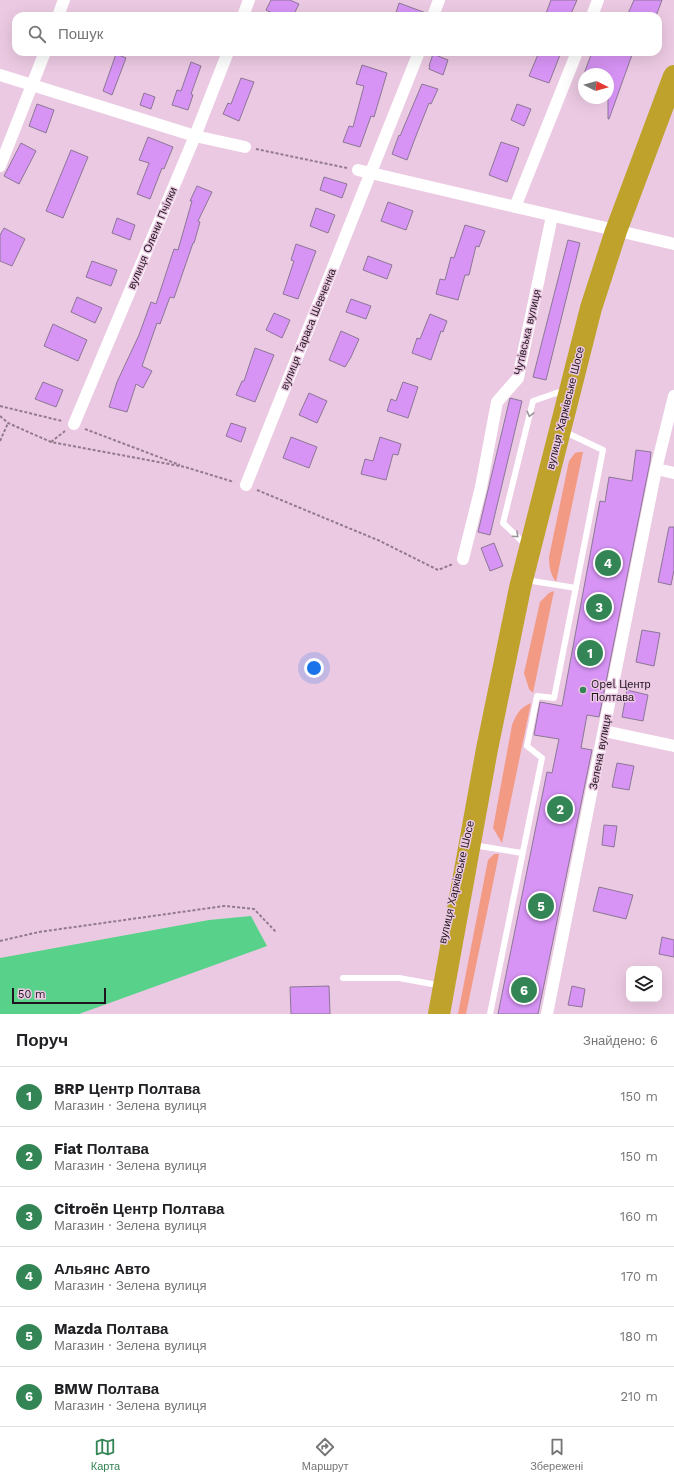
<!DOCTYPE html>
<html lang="uk">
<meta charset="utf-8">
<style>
body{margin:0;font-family:"Work Sans",sans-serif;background:#f2f2f2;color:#202124}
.controls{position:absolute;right:12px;bottom:12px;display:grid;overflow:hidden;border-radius:8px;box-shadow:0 4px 16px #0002}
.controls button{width:36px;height:36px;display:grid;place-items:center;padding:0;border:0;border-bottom:1px solid #e0e0e0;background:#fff;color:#202124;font:20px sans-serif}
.compass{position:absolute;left:578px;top:68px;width:36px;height:36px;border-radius:50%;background:#fff;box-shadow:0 4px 16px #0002;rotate:95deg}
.scale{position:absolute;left:12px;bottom:10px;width:94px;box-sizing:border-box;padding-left:4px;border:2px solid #1f141d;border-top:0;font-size:11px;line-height:14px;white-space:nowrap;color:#1f141d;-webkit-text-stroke:3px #ebc9e2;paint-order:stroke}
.you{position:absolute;left:314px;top:668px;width:14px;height:14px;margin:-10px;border:3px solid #fff;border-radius:50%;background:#1a73e8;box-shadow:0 0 0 6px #1a73e833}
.badge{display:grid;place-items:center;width:26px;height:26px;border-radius:50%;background:#348555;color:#fff;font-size:13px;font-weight:700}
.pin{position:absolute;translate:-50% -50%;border:2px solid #fff;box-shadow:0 1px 4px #0006}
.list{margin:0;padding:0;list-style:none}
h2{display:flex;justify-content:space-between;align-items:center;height:52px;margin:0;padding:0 16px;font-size:17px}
h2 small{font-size:13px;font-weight:400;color:#757577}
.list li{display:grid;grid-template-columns:26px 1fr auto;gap:12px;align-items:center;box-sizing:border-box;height:60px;padding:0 16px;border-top:1px solid #e0e0e0}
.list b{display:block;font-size:15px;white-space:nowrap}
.list p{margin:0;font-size:13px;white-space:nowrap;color:#757577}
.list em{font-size:13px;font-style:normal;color:#757577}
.icon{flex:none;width:22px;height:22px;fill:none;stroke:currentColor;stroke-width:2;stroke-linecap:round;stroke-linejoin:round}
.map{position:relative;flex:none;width:674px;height:1014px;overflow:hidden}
.search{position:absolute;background:#fff;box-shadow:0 4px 16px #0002;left:12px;right:12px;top:12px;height:44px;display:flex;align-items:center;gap:10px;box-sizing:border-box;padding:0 14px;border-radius:12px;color:#757577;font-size:15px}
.sheet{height:412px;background:#fff}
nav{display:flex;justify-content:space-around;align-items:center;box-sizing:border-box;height:56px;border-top:1px solid #e0e0e0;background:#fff;font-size:11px;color:#757577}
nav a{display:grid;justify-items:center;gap:2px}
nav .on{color:#348555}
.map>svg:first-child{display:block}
.green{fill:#f39a84}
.water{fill:#58d28a}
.building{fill:#d794f5;stroke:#8b7795}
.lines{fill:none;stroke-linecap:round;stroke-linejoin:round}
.path{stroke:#927a8c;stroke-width:2;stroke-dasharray:3 2;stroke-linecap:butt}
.lane{stroke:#fff;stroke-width:6}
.street{stroke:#fff;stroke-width:12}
.highway{stroke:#bea22c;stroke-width:22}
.oneway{stroke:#9a9599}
.poi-dot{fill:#348555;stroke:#ebc9e2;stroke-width:1.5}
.labels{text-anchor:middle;stroke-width:3;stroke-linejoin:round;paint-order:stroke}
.street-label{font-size:11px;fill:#1f141d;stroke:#ebc9e2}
.poi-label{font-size:11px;fill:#1f141d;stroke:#ebc9e2;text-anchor:start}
</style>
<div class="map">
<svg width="674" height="1014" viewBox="0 0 674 1014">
<rect width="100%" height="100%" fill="#ebc9e2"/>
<g class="green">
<path d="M 579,452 L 583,452 L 556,582 C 550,574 549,566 549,557 L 569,461 L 575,453 Z"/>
<polygon points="554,591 533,693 529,689 524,673 540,602 549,593"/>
<path d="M 531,703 L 502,843 L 493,828 L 512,725 C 516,715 519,708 531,703 Z"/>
<polygon points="494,854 499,854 466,1014 458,1014 488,860"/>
</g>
<polygon class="water" points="251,916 267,946 79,1014 0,1014 0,958 209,920"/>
<g class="building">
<polygon points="271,0 290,0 299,4 293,16 278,16 266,10"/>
<polygon points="551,0 577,0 570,16 545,16"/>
<polygon points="634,0 662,0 656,16 627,16"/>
<polygon points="399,3 426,13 426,16 395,16"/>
<polygon points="539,52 551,52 560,55 549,83 529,76"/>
<polygon points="592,52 633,52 609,119 608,119 608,74 584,74"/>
<polygon points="116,54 126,58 112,95 103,91"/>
<polygon points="433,54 448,60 443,75 429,69 430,66 429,66"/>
<polygon points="191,62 201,66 191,94 193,95 188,110 172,105 177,90 181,91"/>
<polygon points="362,65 387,73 374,117 371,116 360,147 343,142 349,126 353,127 364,86 356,84"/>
<polygon points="241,78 254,82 239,121 223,114 228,103 231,104"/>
<polygon points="422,84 438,89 431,104 429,103 414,141 407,160 392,154 399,135 400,136"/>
<polygon points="144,93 155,97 151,109 140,105"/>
<polygon points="37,104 54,110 46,133 29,126"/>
<polygon points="517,104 531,109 524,126 511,120"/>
<polygon points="148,137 173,147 164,169 162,168 150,199 137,194 149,163 139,160"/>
<polygon points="501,142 519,148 507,182 489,175"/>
<polygon points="21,143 36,151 19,184 4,176"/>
<polygon points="71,150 88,157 63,218 46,211"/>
<polygon points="324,177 347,184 342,198 320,190"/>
<polygon points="197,186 212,192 198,221 200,222 194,243 193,243 174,298 170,297 160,324 157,323 142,366 152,371 143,388 136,384 127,412 109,407 117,382 139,335 151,302 156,304 174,249 178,250 192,201 190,201"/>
<polygon points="388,202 413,211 406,230 381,221"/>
<polygon points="316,208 335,215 328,233 310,226"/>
<polygon points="117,218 135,225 130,240 112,233"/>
<polygon points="465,225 485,231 479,247 476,246 469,275 465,275 458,300 436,294 440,279 445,280 451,257 454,258"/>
<polygon points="4,228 25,239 12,266 0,261 0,235"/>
<polygon points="568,240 580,243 546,380 533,377"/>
<polygon points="296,244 316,251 298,299 283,294 294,261 291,260"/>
<polygon points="368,256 392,265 387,279 363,270"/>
<polygon points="92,261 117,270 111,286 86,277"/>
<polygon points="77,297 102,308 95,323 71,312"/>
<polygon points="351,299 371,306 366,319 346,312"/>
<polygon points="274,313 290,320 282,338 266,330"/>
<polygon points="430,314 447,321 443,332 441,331 431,360 412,353 417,338 420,339"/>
<polygon points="53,324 87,340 78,361 44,346"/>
<polygon points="341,331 359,339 351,357 345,367 329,360"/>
<polygon points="255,348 274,355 255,402 236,395 242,381 244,381"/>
<polygon points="43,382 63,390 56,407 35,399"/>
<polygon points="403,382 418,387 408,418 387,411 391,399 396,401"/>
<polygon points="309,393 327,401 317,423 299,415"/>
<polygon points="510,398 522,401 490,535 478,532"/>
<polygon points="231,423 246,428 241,442 226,436"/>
<polygon points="291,437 317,447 309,468 283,458"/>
<polygon points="380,437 401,444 398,455 393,454 386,480 361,474 365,459 373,461"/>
<polygon points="636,450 651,452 650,462 599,717 587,715 581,748 592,750 538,1014 498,1014 547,772 552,773 559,739 534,735 540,702 562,706 600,501 605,502 609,477 632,481"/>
<polygon points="669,527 674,527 674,570 671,585 658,582"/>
<polygon points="494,543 503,566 490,571 481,548"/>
<polygon points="642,630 660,633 654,666 636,662"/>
<polygon points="627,690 648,695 643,721 622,717"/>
<polygon points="617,763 634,766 629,790 612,787"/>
<polygon points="604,825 617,826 614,847 602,845"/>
<polygon points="599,887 633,895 626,919 593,911"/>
<polygon points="662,937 674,940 674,957 659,954"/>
<polygon points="329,986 330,1014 291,1014 290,987"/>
<polygon points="572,986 585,989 582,1007 568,1005"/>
</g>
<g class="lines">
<g class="path">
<polyline points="256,149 347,168"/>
<polyline points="0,406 62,421"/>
<polyline points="0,416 8,423 51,442 185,467 234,482"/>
<polyline points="85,429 180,465"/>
<polyline points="0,441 8,423"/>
<polyline points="51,442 65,431"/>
<polyline points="257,490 380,541 438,570 453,564"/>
<polyline points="0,941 39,932 224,906 254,909 276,932"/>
</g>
<g class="lane">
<polyline points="526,545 503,523 533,401 565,390"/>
<polyline points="526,580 576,588"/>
<polyline points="473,845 522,853"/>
<polyline points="343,978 399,978 432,984"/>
<polyline points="490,1014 542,758 527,746 537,696 554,698 603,450 563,431"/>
</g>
<g class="street">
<polyline points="58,16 64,0"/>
<polyline points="243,16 249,0"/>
<polyline points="433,16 439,0"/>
<polyline points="592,16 598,0"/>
<polyline points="0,75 195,136 245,147"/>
<polyline points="0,166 45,52"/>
<polyline points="358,170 674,244"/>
<polyline points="515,207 577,52"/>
<polyline points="74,424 195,136 228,52"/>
<polyline points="656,469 674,473"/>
<polyline points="246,485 419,52"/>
<polyline points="463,559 481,487 497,402 518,378 552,216"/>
<polyline points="604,731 674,746"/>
<polyline points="547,1014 656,469 674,396"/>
</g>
<polyline class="highway" points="439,1014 487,749 520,588 591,308 616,231 674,76"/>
</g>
<defs><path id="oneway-chevron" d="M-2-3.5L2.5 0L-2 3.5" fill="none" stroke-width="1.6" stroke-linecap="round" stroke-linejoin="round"/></defs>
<g class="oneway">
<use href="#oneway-chevron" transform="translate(530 414) rotate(104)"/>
<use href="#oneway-chevron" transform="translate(516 535) rotate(43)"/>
</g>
<circle class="poi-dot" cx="583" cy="690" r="4"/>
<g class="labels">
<g class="street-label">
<text transform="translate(152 238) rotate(-67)" y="4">вулиця Олени Пчілки</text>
<text transform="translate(308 329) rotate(-68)" y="4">вулиця Тараса Шевченка</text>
<text transform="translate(527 332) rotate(-77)" y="4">Чутівська вулиця</text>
<text transform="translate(565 408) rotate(-76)" y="4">вулиця Харківське Шосе</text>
<text transform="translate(600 752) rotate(-79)" y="4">Зелена вулиця</text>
<text transform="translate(456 882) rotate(-77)" y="4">вулиця Харківське Шосе</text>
</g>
<g class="poi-label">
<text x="591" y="688">Opel Центр<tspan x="591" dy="13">Полтава</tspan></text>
</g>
</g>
</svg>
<div class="controls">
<button><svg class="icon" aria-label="layers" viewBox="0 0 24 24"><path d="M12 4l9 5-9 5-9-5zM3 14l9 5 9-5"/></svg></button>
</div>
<svg class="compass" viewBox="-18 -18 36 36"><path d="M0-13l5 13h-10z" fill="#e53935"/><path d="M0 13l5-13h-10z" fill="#757577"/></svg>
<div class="scale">50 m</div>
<div class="you"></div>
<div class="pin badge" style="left:590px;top:653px">1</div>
<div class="pin badge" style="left:560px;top:809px">2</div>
<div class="pin badge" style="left:599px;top:607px">3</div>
<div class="pin badge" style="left:608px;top:563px">4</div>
<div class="pin badge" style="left:541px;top:906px">5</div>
<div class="pin badge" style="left:524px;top:990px">6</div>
<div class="search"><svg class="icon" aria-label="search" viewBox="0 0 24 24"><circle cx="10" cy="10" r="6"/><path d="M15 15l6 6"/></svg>Пошук</div>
</div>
<section class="sheet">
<h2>Поруч<small>Знайдено: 6</small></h2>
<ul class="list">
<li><span class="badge">1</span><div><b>BRP Центр Полтава</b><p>Магазин · Зелена вулиця</p></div><em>150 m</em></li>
<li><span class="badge">2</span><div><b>Fiat Полтава</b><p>Магазин · Зелена вулиця</p></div><em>150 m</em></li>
<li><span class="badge">3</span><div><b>Citroën Центр Полтава</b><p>Магазин · Зелена вулиця</p></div><em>160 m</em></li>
<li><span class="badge">4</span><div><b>Альянс Авто</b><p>Магазин · Зелена вулиця</p></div><em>170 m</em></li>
<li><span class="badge">5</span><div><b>Mazda Полтава</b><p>Магазин · Зелена вулиця</p></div><em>180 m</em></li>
<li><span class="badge">6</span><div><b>BMW Полтава</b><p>Магазин · Зелена вулиця</p></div><em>210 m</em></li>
</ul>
</section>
<nav>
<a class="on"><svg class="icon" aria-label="map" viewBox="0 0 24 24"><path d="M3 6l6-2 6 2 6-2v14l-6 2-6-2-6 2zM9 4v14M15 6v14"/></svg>Карта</a>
<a><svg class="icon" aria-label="directions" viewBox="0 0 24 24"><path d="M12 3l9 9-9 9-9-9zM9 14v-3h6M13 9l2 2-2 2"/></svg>Маршрут</a>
<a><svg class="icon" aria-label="saved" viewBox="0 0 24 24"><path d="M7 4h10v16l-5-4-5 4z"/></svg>Збережені</a>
</nav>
